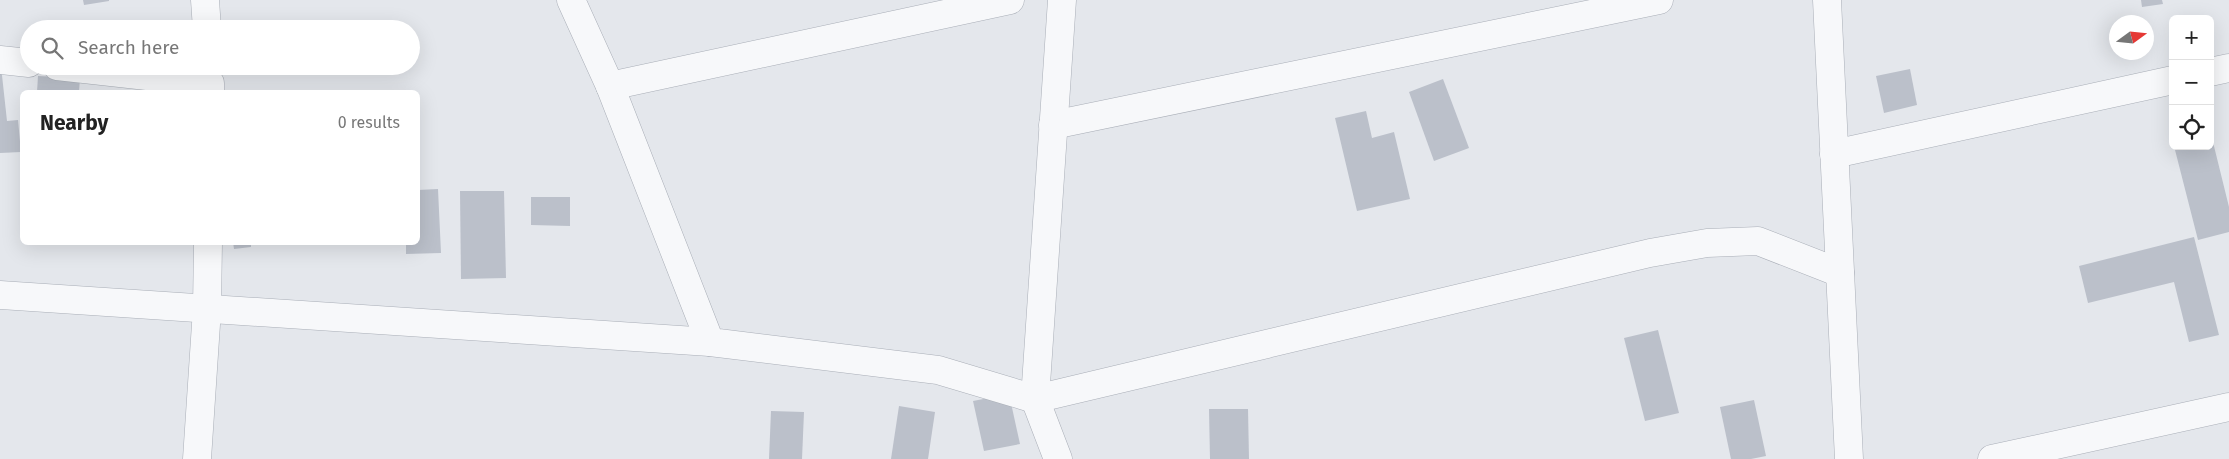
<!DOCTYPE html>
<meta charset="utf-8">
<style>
body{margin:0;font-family:"Fira Sans",sans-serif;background:#f6f6f6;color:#222}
.controls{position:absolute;right:15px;top:15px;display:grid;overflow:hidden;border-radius:8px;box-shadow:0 5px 20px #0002}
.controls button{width:45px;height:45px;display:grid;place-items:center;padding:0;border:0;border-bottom:1px solid #e0e0e0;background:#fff;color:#222;font:25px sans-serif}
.compass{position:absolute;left:2109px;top:15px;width:45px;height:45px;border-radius:50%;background:#fff;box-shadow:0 5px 20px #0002;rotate:75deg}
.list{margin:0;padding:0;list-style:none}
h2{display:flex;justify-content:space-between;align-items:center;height:65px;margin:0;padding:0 20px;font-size:21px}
h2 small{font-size:16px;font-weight:400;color:#767676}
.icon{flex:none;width:28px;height:28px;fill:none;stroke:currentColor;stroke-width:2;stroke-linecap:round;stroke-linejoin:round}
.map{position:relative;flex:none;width:2229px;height:459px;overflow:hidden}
.search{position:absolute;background:#fff;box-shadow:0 5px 20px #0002;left:20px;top:20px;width:400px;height:55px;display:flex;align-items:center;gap:12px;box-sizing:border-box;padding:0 18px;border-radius:28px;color:#767676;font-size:19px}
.panel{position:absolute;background:#fff;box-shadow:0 5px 20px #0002;left:20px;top:90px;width:400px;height:155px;border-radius:8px}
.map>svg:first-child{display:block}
.building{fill:#bbc0ca}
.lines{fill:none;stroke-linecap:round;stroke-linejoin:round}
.minor-casing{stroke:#a9aeb7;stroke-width:29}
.minor{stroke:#f7f8fa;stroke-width:28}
</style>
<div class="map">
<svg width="2229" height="459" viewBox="0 0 2229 459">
<rect width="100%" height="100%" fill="#e4e7ec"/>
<g class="building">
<polygon points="83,0 109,0 109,1 84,5"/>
<polygon points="2141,0 2162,0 2163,4 2142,7"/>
<polygon points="0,57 7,121 18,120 21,152 0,153"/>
<polygon points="1910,69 1917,105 1884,113 1876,76"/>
<polygon points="38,76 80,78 79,92 37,92"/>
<polygon points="1443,79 1469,148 1434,161 1409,92"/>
<polygon points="1366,111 1372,138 1394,132 1410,199 1357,211 1335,118"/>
<polygon points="2211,134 2229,207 2229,232 2198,240 2174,146 2210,146"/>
<polygon points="438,189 441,253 406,254 406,242 418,242 418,190"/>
<polygon points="460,191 504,191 506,278 461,279"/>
<polygon points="531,197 570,197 570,226 531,225"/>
<polygon points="2194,237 2219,335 2189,342 2174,282 2088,303 2079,266"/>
<polygon points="233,242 251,242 251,247 234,249"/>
<polygon points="1658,330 1679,413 1645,421 1624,338"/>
<polygon points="1009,394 1020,444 984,451 973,401"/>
<polygon points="1754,400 1766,456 1751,459 1731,459 1720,407"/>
<polygon points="899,406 935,412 928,459 891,459"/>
<polygon points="1209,409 1248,409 1249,459 1210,459"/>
<polygon points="771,411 804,412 802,459 769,459"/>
</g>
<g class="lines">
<g class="minor-casing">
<g id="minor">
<polyline points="205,0 207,29"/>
<polyline points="571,0 610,86 710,342 938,370 1035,399 1650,253 1707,243 1758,241 1840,273"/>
<polyline points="1827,0 1849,459"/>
<polyline points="0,60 29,63"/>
<polyline points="57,66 210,83 210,92"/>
<polyline points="2210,72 2229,68"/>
<polyline points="610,86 1010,0"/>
<polyline points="1053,125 1659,0"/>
<polyline points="1834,154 2173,80"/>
<polyline points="0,295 710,342"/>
<polyline points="197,459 207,309 208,242"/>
<polyline points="1058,459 1035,399 1062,0"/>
<polyline points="1992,459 2229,407"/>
</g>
</g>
<use href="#minor" class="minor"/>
</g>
</svg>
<div class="controls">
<button>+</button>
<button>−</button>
<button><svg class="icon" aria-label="locate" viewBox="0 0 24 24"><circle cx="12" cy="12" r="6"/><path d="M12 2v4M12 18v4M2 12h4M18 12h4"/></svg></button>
</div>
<svg class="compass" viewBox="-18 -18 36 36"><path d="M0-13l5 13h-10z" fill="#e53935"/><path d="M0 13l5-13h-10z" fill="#767676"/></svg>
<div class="search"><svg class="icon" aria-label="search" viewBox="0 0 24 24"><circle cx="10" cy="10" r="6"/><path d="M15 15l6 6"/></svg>Search here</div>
<section class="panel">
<h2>Nearby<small>0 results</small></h2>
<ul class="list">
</ul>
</section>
</div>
